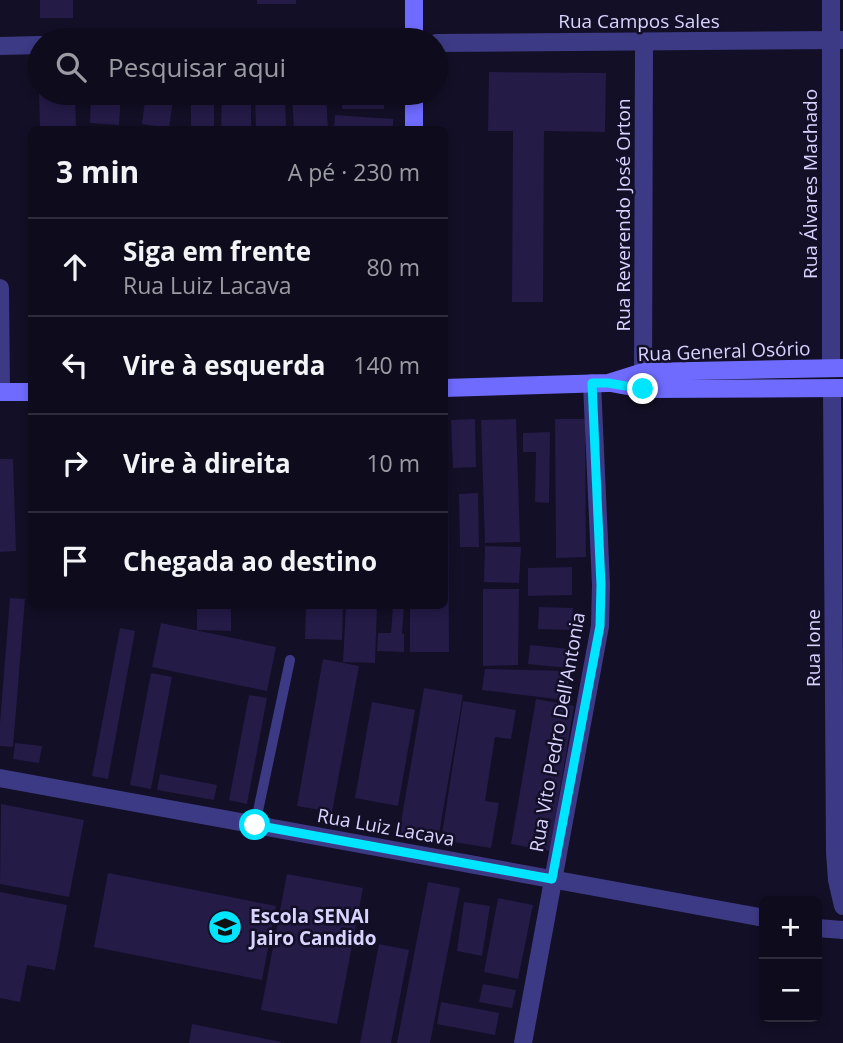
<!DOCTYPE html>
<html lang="pt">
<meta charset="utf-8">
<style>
body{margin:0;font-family:"Open Sans",sans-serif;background:#1c1929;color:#f1f3f6}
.controls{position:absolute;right:21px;bottom:21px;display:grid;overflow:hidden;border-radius:10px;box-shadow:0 4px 10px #0003}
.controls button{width:63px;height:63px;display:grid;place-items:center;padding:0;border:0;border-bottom:2px solid #2e2b3b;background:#0e0b1c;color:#f1f3f6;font:35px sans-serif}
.stop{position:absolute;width:21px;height:21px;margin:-16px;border:5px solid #00e5ff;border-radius:50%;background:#fff}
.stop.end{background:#00e5ff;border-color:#fff;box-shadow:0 2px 7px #0008}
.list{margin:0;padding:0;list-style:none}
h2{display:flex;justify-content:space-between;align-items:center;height:91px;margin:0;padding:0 28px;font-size:30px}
h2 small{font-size:23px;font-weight:400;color:#9b9ba3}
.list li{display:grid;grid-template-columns:46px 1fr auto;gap:21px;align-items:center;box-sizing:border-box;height:98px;padding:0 28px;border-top:2px solid #2e2b3b}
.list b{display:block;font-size:26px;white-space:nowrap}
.list p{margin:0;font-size:23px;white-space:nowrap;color:#9b9ba3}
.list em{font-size:23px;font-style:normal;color:#9b9ba3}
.icon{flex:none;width:38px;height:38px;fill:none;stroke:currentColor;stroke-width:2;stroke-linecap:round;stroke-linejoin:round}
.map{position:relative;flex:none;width:843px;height:1043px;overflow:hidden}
.search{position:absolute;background:#0e0b1c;box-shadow:0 4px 10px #0003;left:28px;top:28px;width:420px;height:77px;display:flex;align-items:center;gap:18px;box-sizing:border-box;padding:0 24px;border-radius:38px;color:#9b9ba3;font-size:26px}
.panel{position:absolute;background:#0e0b1c;box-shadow:0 4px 10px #0003;left:28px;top:126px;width:420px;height:483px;border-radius:10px}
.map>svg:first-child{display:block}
.building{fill:#241b47}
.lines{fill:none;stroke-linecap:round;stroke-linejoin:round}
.lane{stroke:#3d3a85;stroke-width:10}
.street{stroke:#3d3a85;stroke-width:18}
.secondary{stroke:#6f6bff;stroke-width:18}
.route{stroke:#00e5ff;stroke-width:9}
.labels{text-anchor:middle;stroke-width:5;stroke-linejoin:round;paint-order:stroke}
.street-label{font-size:19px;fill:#d9d4ff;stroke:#130f26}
.poi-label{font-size:19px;font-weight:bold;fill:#d9d4ff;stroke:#130f26;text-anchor:start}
</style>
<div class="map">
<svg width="843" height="1043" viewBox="0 0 843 1043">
<rect width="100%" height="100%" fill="#130f26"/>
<g class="building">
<rect x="40" y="0" width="33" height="18"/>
<rect x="257" y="0" width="39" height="4"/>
<polygon points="489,72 606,73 605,132 544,131 543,302 512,302 513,131 488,131"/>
<polygon points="39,93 75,93 76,130 40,130"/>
<polygon points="91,93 121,93 119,125 90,123"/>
<polygon points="146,93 174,93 169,128 142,124"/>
<rect x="191" y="93" width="23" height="37"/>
<polygon points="222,93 251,93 251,130 221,130"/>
<polygon points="255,93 285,93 286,130 256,130"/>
<polygon points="292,93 326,93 328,130 294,130"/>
<rect x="342" y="93" width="42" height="16"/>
<polygon points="335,115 393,119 393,130 334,130"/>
<polygon points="475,419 476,467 453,468 451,420"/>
<polygon points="516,419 520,542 485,543 481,420"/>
<polygon points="555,419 585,419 586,557 556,558"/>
<polygon points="550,432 549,503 535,502 536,452 523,452 523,433"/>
<polygon points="444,458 448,458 449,652 410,652 410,606 444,606"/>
<polygon points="0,459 13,459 16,551 0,552"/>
<polygon points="478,493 479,547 460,547 459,494"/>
<polygon points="485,546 521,547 519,583 484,582"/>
<polygon points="572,567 572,595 528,596 528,568"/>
<polygon points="483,589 519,589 518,665 483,666"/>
<polygon points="10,598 25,599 13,747 0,746 0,723"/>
<polygon points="197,606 231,606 231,631 197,630"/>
<polygon points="306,606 343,606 342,640 305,639"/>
<polygon points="346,606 377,606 375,663 343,662"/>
<polygon points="393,606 404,606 402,634 404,634 404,652 377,651 378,633 391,633"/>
<polygon points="539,607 573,608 572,630 538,629"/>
<polygon points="161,623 276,647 267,691 152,667"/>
<polygon points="120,628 135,631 108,779 92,776"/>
<polygon points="530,645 570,649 568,668 528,664"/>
<polygon points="323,659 359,666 332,812 297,806"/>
<polygon points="485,669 570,671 565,700 482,690"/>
<polygon points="151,673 172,677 151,789 130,785"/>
<polygon points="424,688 463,695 438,840 399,834"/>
<polygon points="249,695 267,698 247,804 229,800"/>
<polygon points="536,699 574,706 550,851 511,844"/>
<polygon points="463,701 516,710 511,739 495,737 485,801 499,803 491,848 441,840"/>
<polygon points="372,702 415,710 398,806 355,798"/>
<polygon points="15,743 42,746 39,763 13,759"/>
<polygon points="160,774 217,785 214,800 157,790"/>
<polygon points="1,804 84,820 69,897 0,884"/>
<polygon points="108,873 276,906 262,980 94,947"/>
<polygon points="287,874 363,888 337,1024 261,1010"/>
<polygon points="428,882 460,888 430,1043 397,1043"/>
<polygon points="0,892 67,905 55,970 27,965 20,1002 0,998"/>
<polygon points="498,898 533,905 518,979 484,972"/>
<polygon points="464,902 490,906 482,956 457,951"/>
<polygon points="379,944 409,950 391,1043 360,1043"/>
<polygon points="483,984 516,990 512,1008 479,1002"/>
<polygon points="441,1002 499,1013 495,1035 437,1024"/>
<polygon points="192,1024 281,1042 281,1043 189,1043"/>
</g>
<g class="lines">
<polyline class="lane" points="255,825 290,660"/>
<g class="street">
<polyline points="436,43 843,40"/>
<polyline points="0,46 40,45"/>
<polyline points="0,288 1,392"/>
<polyline points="831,368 831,0"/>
<polyline points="643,385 644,42"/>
<polyline points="832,388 835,852 837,880 843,906"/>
<polyline points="0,778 764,918"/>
<polyline points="817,928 843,930"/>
<polyline points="523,1043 600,626 601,585 592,383"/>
</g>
<g class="secondary">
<polyline points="414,0 414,40"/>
<polyline points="414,130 414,93"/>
<polyline points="611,383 643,389 843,388"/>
<polyline points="444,388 608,383 643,372 843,368"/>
<polyline points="0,392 32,392"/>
</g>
</g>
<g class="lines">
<polyline class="route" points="255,825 552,879 600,626 601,585 592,383 608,383 643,389"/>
</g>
<defs>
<g id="university-disc" transform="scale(1.75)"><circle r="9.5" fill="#00e5ff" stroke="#130f26"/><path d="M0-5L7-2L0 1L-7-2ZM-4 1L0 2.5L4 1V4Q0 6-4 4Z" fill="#111"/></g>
</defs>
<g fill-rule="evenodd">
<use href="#university-disc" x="225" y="927"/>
</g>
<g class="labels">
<g class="street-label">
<text x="639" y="28">Rua Campos Sales</text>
<text transform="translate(810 184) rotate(-90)" y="7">Rua Álvares Machado</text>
<text transform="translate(623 215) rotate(-90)" y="7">Rua Reverendo José Orton</text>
<text transform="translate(724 351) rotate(-2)" y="7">Rua General Osório</text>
<text transform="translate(813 648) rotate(-90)" y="7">Rua Ione</text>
<text transform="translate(557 732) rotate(-80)" y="7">Rua Vito Pedro Dell'Antonia</text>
<text transform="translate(386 827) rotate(10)" y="7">Rua Luiz Lacava</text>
</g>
<g class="poi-label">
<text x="250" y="923">Escola SENAI<tspan x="250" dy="22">Jairo Candido</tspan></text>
</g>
</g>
</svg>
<div class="controls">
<button>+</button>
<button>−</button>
</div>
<div class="stop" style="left:255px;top:825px"></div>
<div class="stop end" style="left:643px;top:389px"></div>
<div class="search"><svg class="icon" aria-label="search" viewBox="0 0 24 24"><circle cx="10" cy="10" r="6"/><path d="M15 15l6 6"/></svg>Pesquisar aqui</div>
<section class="panel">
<h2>3 min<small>A pé · 230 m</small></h2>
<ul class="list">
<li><svg class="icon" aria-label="ahead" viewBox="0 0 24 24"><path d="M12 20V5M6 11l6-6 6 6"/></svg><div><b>Siga em frente</b><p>Rua Luiz Lacava</p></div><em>80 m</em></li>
<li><svg class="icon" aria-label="left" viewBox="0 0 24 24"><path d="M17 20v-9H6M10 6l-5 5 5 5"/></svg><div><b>Vire à esquerda</b></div><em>140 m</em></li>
<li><svg class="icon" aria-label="right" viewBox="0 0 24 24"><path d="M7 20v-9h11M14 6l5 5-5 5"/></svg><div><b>Vire à direita</b></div><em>10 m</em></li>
<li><svg class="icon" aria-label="arrive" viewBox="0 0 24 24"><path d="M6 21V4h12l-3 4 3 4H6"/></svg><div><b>Chegada ao destino</b></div></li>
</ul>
</section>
</div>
